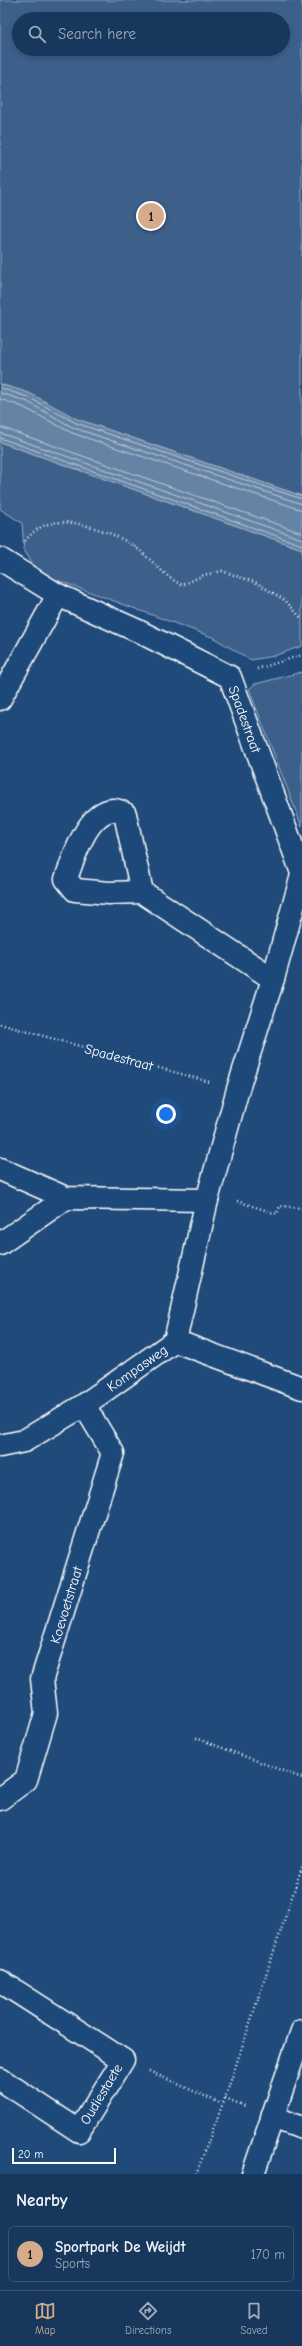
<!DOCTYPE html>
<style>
body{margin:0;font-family:"Comic Neue",sans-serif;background:#203f62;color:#f1f3f6}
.scale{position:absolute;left:12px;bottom:10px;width:104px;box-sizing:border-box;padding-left:4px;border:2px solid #fff;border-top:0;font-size:11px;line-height:14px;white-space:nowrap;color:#fff;-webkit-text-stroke:3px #1f4a7a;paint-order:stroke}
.you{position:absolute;left:166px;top:1114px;width:14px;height:14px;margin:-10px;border:3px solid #fff;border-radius:50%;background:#1a73e8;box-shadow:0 0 0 6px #1a73e833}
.badge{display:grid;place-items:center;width:26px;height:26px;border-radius:50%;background:#d6ab8b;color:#111;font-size:13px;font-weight:700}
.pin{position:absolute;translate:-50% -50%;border:2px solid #fff;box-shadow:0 1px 4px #0006}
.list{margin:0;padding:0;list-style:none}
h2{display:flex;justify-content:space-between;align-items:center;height:52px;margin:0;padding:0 16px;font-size:17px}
h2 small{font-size:13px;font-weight:400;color:#9eacbb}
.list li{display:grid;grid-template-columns:26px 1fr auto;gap:12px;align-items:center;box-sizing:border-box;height:56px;margin:0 8px 8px;padding:0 8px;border:1px solid #365272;border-radius:6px}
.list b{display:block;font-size:15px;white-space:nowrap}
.list p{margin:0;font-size:13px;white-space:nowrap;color:#9eacbb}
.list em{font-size:13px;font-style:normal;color:#9eacbb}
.icon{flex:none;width:22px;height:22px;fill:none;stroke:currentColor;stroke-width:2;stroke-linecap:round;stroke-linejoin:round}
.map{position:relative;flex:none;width:302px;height:2174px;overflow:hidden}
.search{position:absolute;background:#17385c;box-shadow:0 2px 6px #0003;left:12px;right:12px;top:12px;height:44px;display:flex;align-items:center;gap:10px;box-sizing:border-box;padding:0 14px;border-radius:22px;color:#9eacbb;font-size:15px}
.sheet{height:116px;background:#17385c}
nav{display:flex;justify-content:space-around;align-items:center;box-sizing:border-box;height:56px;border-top:1px solid #365272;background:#17385c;font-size:11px;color:#9eacbb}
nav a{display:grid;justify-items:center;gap:2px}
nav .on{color:#d6ab8b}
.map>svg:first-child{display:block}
.green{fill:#3c618b;stroke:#9eb0c5;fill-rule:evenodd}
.water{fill:#6583a4;stroke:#a3b5c8}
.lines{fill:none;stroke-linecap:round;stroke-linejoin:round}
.shore{stroke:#c1cddb;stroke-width:1}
.minor-casing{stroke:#fff;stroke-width:25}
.tertiary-casing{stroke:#fff;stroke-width:25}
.path{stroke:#fff;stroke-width:2.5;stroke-dasharray:1 3;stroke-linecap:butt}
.minor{stroke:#1f4a7a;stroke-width:22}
.tertiary{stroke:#1f4a7a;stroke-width:22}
.labels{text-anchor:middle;stroke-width:4;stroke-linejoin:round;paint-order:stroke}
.street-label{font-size:14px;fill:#fff;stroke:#1f4a7a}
</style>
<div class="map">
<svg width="302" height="2174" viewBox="0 0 302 2174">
<rect width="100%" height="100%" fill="#1f4a7a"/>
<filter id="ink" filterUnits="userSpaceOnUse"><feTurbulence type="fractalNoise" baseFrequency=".025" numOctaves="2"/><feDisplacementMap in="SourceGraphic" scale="8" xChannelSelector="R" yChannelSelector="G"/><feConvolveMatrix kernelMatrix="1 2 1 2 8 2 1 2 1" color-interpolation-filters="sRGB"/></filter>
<g filter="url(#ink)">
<g class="green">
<path d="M 0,0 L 302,0 L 302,496 L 77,419 L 29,393 L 0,384 ZM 19,19 L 283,19 L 283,49 L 19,49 Z"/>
<polygon points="0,442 302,549 302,646 274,656 251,660 212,637 38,573 24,550 22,523 0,509"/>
<polygon points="302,672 302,827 249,689 255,684"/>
</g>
<polygon class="water" points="0,384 29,393 77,419 302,496 302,549 0,442"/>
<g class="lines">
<g class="shore">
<polyline points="0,388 28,397 76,423 302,499"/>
<polyline points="0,393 26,401 74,428 302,504"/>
<polyline points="0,399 23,407 72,433 302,510"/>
<polyline points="0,427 302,533"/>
<polyline points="0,433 302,539"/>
<polyline points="0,438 302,545"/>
</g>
<g class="minor-casing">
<g id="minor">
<polyline points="0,559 58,595 0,699"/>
<polyline points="58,595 138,631 230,677 302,873"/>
<path d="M 142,892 L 109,893 L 75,890 L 66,879 C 73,859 87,812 113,810 C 117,810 122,812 125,814 L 142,892 L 273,979"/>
<polyline points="0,1169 66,1198 207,1200"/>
<polyline points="0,1244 66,1198"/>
<polyline points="175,1341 207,1200 238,1089 273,979 302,875"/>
<polyline points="0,1446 24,1441 84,1405 175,1341 302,1388"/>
<polyline points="0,1799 26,1780 46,1713 42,1679 113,1453 84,1405"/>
<polyline points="0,1981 123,2060 79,2131 0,2079"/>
<polyline points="272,2117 302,2128"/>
</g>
</g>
<g class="tertiary-casing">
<polyline id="tertiary" points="253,2174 302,2031"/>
</g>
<g class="path">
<path d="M 25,541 C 32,532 40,526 52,523 C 76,518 122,535 140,551 C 156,564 164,576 182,585 L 204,575 L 222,571 L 257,583 L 286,601 L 302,619"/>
<polyline points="257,669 302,655"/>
<polyline points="0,1024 210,1082"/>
<polyline points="237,1201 277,1214 280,1206 302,1208"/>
<polyline points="196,1738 302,1778"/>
<polyline points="149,2071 222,2104"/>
<polyline points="225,2098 245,2106"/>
<polyline points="196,2174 225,2098 302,1867"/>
</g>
<use href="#minor" class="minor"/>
<use href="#tertiary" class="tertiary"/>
</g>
</g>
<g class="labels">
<g class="street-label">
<text transform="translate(245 719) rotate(70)" y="5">Spadestraat</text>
<text transform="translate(119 1057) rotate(15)" y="5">Spadestraat</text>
<text transform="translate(137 1368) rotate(-35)" y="5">Kompasweg</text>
<text transform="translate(66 1605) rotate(-73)" y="5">Koevoetstraat</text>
<text transform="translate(101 2094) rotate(-59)" y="5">Oudiestaete</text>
</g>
</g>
</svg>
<div class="scale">20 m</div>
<div class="you"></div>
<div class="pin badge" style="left:151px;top:216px">1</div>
<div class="search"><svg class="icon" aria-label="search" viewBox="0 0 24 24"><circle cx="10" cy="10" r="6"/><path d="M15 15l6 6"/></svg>Search here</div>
</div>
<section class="sheet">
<h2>Nearby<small></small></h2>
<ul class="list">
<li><span class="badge">1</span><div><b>Sportpark De Weijdt</b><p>Sports</p></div><em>170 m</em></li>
</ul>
</section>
<nav>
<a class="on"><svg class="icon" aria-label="map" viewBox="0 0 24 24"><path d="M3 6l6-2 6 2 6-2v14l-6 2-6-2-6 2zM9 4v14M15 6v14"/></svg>Map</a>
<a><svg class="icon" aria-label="directions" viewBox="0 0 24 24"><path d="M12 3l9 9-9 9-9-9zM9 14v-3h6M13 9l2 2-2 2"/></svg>Directions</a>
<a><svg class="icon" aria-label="saved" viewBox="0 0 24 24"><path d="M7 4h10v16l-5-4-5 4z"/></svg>Saved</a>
</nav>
